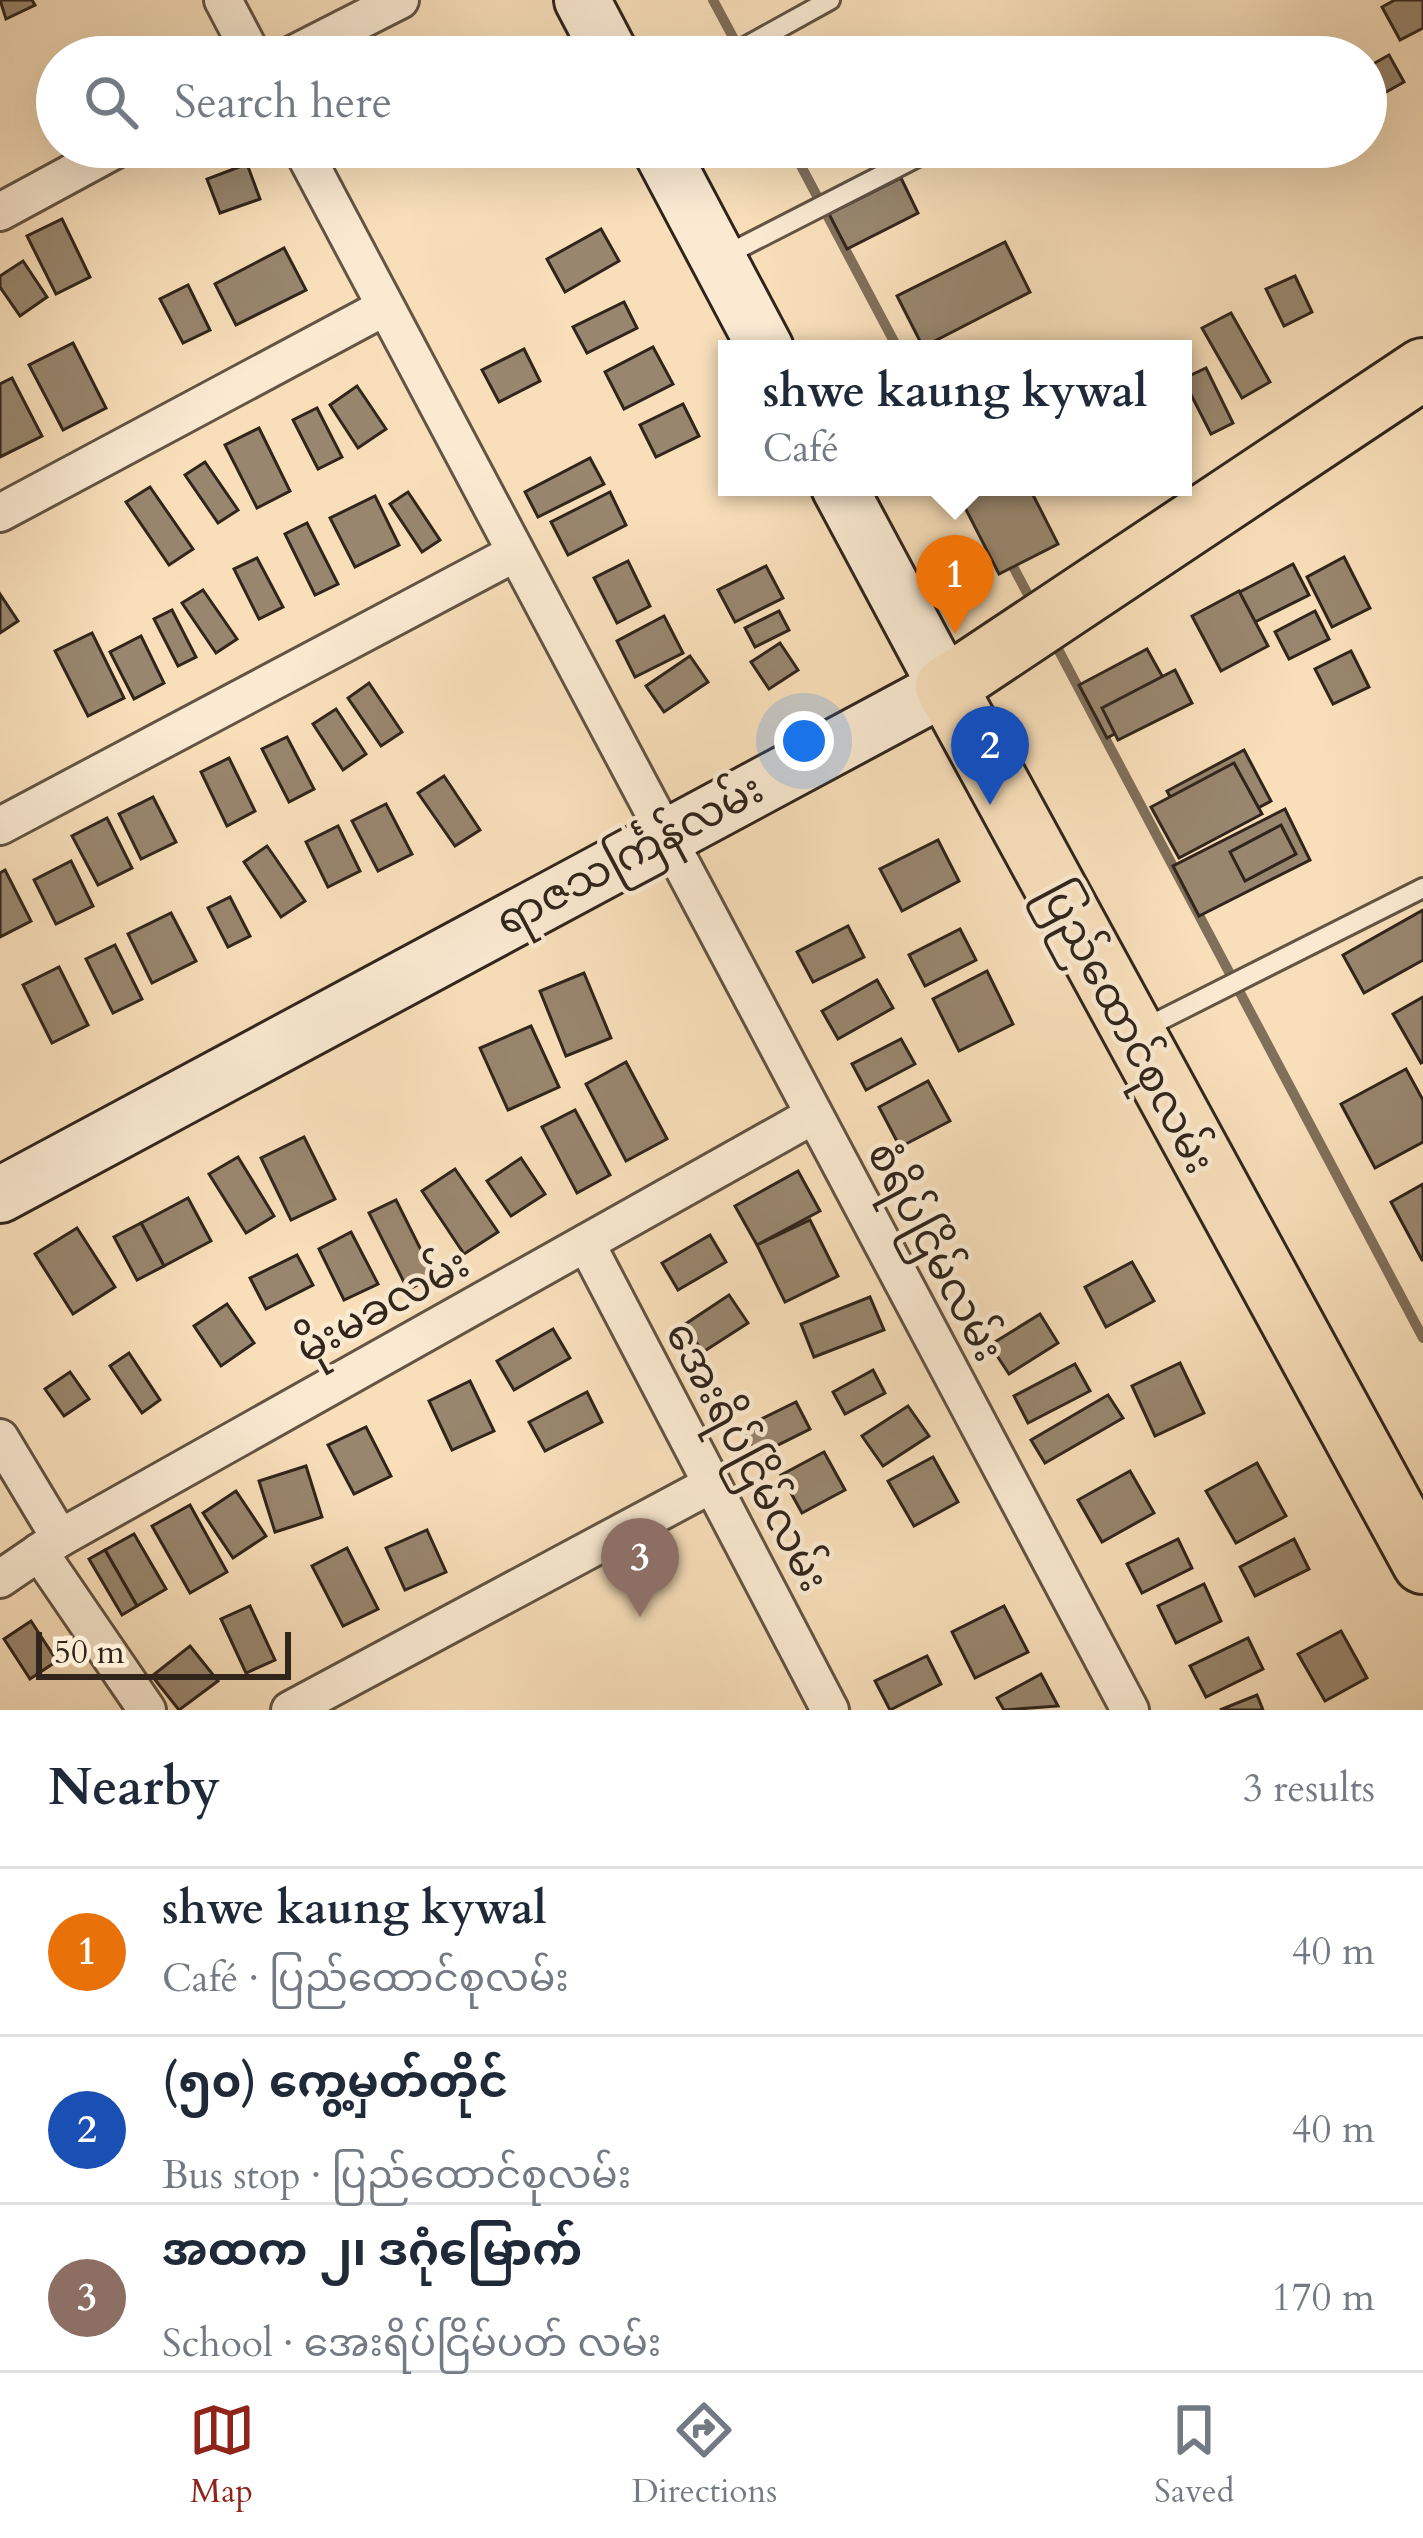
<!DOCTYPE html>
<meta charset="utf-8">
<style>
body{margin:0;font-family:Cardo,"Noto Sans Myanmar",serif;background:#f6f6f7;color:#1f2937}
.scale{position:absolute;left:36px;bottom:30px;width:255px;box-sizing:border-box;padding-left:12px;border:6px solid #31251b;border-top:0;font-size:33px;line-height:42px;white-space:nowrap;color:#31251b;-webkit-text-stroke:9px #faead2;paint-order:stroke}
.you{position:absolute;left:804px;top:741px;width:42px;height:42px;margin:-30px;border:9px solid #fff;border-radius:50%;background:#1a73e8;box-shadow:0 0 0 18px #1a73e833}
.badge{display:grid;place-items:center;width:78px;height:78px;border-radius:50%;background:#8f2418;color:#fff;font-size:39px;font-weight:700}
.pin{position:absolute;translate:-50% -99px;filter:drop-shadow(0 3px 6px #0008)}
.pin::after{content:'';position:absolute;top:63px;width:42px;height:36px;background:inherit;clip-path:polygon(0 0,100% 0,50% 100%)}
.popup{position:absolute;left:718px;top:340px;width:474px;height:156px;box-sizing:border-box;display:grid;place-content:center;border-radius:0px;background:#fff;filter:drop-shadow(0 3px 9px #0005);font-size:39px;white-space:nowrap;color:#747a83}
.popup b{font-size:45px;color:#1f2937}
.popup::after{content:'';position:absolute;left:50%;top:100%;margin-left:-24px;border:24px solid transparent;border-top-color:#fff}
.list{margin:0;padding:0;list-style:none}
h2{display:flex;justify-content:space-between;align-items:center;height:156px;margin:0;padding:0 48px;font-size:51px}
h2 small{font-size:39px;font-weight:400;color:#747a83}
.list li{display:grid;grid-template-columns:78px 1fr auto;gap:36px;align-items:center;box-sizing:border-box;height:168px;padding:0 48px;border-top:3px solid #e0e1e3}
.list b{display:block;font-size:45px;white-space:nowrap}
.list p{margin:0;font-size:39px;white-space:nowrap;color:#747a83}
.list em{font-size:39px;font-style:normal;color:#747a83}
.icon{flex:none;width:66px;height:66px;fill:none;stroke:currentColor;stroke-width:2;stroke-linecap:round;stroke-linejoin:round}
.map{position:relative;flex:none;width:1423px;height:1710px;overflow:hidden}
.search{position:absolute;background:#fff;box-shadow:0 12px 48px #0002;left:36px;right:36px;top:36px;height:132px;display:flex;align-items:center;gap:30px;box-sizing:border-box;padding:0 42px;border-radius:66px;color:#747a83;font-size:45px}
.sheet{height:660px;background:#fff}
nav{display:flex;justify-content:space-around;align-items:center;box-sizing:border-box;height:168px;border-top:3px solid #e0e1e3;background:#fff;font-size:33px;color:#747a83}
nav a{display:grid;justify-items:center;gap:6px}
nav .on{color:#8f2418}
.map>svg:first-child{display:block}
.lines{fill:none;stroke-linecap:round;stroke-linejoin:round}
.stream{stroke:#806f5a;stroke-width:10}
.building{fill:#98866e;stroke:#31251b;stroke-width:3}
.lane-casing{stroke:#635443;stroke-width:24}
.street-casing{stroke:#635443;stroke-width:42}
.secondary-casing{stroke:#31251b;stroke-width:60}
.primary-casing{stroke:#31251b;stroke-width:66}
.lane{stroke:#faead2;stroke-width:18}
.street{stroke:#faead2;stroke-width:36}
.secondary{stroke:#faead2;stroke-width:54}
.primary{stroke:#f8dfba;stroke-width:60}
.labels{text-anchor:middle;stroke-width:9;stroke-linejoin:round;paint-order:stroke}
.street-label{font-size:42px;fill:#31251b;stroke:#faead2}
</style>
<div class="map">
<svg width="1423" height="1710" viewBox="0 0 1423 1710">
<rect width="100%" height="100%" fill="#f8dfba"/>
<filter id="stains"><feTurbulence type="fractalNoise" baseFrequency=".00167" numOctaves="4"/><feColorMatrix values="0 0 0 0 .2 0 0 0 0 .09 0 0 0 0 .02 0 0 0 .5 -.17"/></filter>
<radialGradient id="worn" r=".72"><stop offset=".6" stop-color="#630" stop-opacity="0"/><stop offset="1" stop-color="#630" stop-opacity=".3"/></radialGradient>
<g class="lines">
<g class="stream">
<polyline points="713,0 742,54"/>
<polyline points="791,147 898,349"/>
<polyline points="1008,557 1033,604"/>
<polyline points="1051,636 1423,1338"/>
</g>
</g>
<g class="building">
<polygon points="0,0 32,0 35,5 6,19"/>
<polygon points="1395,0 1423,0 1423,28 1400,40 1382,7"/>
<polygon points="1389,55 1404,82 1372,100 1366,68"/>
<polygon points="247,164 260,199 220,213 207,179"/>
<polygon points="901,178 918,213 847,249 829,214"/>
<polygon points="62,219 90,277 56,294 27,236"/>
<polygon points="601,229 619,261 565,292 547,259"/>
<polygon points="1005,242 1030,292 923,347 897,296"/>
<polygon points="284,248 306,290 236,325 215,284"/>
<polygon points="23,261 47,297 20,316 0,287 0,276"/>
<polygon points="1295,276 1312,312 1284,326 1266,289"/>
<polygon points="188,285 210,330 183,343 160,299"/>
<polygon points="624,302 637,328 587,353 573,327"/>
<polygon points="1231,313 1270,382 1242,398 1202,328"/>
<polygon points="73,343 106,408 63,430 29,365"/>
<polygon points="653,347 673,384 624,409 605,372"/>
<polygon points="524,349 540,381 499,402 482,370"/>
<polygon points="1206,368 1233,423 1211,434 1183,379"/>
<polygon points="12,378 42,436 0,457 0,384"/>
<polygon points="357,386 386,429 358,448 330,405"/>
<polygon points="683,404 699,436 656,457 640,425"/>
<polygon points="317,408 342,457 318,469 293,420"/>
<polygon points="259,428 290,491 257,508 225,445"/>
<polygon points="590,458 604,484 538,517 525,492"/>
<polygon points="205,462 238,510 218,523 185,475"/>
<polygon points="150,487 193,549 169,565 126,502"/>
<polygon points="962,487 1029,487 1058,544 999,574 956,490"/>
<polygon points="408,492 440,540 422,552 390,504"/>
<polygon points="610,492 626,525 568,555 551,522"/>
<polygon points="375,496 399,545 355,567 330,518"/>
<polygon points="307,523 338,584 315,595 285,534"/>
<polygon points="1344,557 1370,608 1332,627 1307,577"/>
<polygon points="257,558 283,607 259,619 234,569"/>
<polygon points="628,561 650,606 617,623 594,578"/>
<polygon points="1293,564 1309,595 1253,623 1238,593"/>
<polygon points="766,566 783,598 735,622 718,590"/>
<polygon points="203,590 237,639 216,653 182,603"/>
<polygon points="1239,591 1268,646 1221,671 1192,616"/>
<polygon points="0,594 18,621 0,633"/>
<polygon points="172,610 196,657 178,666 154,619"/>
<polygon points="779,611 789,630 755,647 745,628"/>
<polygon points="1315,611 1329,639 1289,659 1275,632"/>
<polygon points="664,616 683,653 635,677 617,641"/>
<polygon points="92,633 124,698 88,716 55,651"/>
<polygon points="141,636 164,683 134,699 110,652"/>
<polygon points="780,643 798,670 769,689 751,662"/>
<polygon points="1147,649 1176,701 1107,738 1079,685"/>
<polygon points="1351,651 1369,687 1333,704 1315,669"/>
<polygon points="690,656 708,682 664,712 646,686"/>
<polygon points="1175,670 1192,703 1118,740 1102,708"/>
<polygon points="369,683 402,732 381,746 348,698"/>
<polygon points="336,709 366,754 343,770 313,724"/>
<polygon points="287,737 314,789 289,802 262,749"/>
<polygon points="1244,750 1271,801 1194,842 1167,791"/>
<polygon points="229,758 255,811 227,826 201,772"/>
<polygon points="1234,763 1262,814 1179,858 1151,807"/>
<polygon points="444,776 480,830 455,846 418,793"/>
<polygon points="153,797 176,842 141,859 119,814"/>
<polygon points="386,804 412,854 378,871 352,821"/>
<polygon points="1285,809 1310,860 1199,916 1173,866"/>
<polygon points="107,818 132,868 98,885 72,836"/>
<polygon points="1281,825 1296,854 1245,881 1230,852"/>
<polygon points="338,826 360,871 328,887 306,842"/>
<polygon points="938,840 959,881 902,911 880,869"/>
<polygon points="267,846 305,901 281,917 244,862"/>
<polygon points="71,861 93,906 56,924 34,880"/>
<polygon points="5,870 31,921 0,937 0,873"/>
<polygon points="230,897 250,936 228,947 208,908"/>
<polygon points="1423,910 1423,960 1364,993 1343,955"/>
<polygon points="171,913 196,961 152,983 128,934"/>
<polygon points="848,926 864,957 813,982 797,952"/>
<polygon points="960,929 976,960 925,986 909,955"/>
<polygon points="115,945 142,999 113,1013 86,959"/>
<polygon points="59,967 88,1025 52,1043 23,985"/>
<polygon points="987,971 1013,1024 959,1051 933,999"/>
<polygon points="584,973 611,1038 566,1056 540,991"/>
<polygon points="877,980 893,1008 838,1039 822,1011"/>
<polygon points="1423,997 1423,1062 1421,1063 1393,1014"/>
<polygon points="531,1026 559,1087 508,1110 480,1048"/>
<polygon points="901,1039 915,1064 866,1090 852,1064"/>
<polygon points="626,1062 667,1139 626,1161 586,1084"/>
<polygon points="1406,1069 1423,1100 1423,1142 1375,1168 1341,1104"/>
<polygon points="928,1081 950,1121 900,1147 879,1107"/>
<polygon points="575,1110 610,1175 577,1193 542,1127"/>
<polygon points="304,1137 335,1199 291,1220 261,1158"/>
<polygon points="238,1157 274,1216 246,1233 209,1174"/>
<polygon points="521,1158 545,1194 511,1216 487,1181"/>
<polygon points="455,1169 498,1232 464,1254 422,1191"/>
<polygon points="798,1171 820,1211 757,1245 735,1206"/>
<polygon points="1423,1184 1423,1260 1422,1260 1391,1202"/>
<polygon points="188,1198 211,1241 164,1266 141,1223"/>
<polygon points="396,1200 434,1276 408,1290 369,1213"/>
<polygon points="810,1220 838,1276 785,1302 757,1245"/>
<polygon points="141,1223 164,1266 137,1280 114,1237"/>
<polygon points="77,1228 115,1287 73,1314 35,1254"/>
<polygon points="351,1232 378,1284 344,1300 319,1249"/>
<polygon points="710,1235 726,1262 678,1290 662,1263"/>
<polygon points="297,1255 313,1285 266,1309 250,1278"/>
<polygon points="1132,1262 1154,1301 1106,1327 1085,1287"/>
<polygon points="729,1295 748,1323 703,1352 684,1325"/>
<polygon points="870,1297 884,1330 814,1357 801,1324"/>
<polygon points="227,1304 254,1343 221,1366 194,1326"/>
<polygon points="1040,1314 1058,1343 1009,1374 990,1345"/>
<polygon points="553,1329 570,1358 514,1390 497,1361"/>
<polygon points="129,1353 160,1400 142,1413 110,1366"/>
<polygon points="1180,1363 1204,1413 1155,1436 1132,1386"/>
<polygon points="1075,1364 1090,1391 1028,1423 1014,1396"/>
<polygon points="873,1370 885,1393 845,1414 833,1392"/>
<polygon points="70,1372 89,1399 64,1416 45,1389"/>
<polygon points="470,1381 494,1431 452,1450 429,1401"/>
<polygon points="587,1392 602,1422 545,1451 529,1422"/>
<polygon points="1108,1395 1123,1418 1045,1463 1031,1440"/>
<polygon points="796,1402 810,1429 756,1456 743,1428"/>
<polygon points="908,1406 929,1436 883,1466 862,1436"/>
<polygon points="366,1427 391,1476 354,1494 328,1445"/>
<polygon points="824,1452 845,1490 802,1513 781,1475"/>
<polygon points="933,1457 958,1502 914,1526 888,1481"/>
<polygon points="1257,1463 1286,1516 1236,1543 1206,1491"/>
<polygon points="306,1466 322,1517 275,1532 259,1481"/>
<polygon points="1130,1471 1154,1513 1102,1542 1078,1500"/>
<polygon points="236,1491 266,1536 233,1558 203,1513"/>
<polygon points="190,1505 227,1572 190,1593 152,1526"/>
<polygon points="427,1530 446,1572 405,1590 386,1548"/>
<polygon points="134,1534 166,1589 137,1606 105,1550"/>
<polygon points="1178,1539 1192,1568 1142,1593 1127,1564"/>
<polygon points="1294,1539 1309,1569 1255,1596 1240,1567"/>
<polygon points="347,1548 378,1609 343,1626 312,1566"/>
<polygon points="105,1550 137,1606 122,1615 89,1559"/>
<polygon points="1204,1584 1221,1621 1176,1643 1158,1606"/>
<polygon points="250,1606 275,1660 246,1673 221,1619"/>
<polygon points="1004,1606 1028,1652 975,1678 952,1632"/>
<polygon points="31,1621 57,1661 30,1679 4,1639"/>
<polygon points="1341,1631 1367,1678 1325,1701 1298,1654"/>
<polygon points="1248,1638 1263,1669 1206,1697 1190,1666"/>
<polygon points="190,1646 218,1681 179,1710 152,1676"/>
<polygon points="927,1656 941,1684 890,1710 875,1681"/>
<polygon points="1041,1674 1058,1706 1004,1710 997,1698"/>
<polygon points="1257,1695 1263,1710 1220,1710"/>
</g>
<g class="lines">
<g class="lane-casing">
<g id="lane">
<polyline points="727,57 830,0"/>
<polyline points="722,257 937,147"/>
<polyline points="1143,1029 1423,888"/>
</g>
</g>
<g class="street-casing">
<g id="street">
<polyline points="223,0 253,57"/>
<polyline points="288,57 400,0"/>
<polyline points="301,147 1130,1710"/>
<polyline points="0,212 120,147"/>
<polyline points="0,513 385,307"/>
<polyline points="0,826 515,553"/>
<polyline points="586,1243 830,1710"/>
<polyline points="0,1438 60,1538"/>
<polyline points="39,1552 147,1710"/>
<polyline points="0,1579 60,1538 812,1116"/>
<polyline points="290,1710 712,1484"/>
</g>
</g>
<g class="secondary-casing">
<g id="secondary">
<polyline points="582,0 612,57"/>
<polyline points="659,147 766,349"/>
<polyline points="0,1195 946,687 839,487"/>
</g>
</g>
<g class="primary-casing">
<polyline id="primary" points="1423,369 946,687 1423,1563"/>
</g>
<use href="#lane" class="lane"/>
<use href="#street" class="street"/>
<use href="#secondary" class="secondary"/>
<use href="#primary" class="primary"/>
</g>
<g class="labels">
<g class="street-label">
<text transform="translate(629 854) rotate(-28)" y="15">ရာဇသင်္ကြန်လမ်း</text>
<text transform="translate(1128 1027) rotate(62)" y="15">ပြည်ထောင်စုလမ်း</text>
<text transform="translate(936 1251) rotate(62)" y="15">စံရိပ်ငြိမ်လမ်း</text>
<text transform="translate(382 1305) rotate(-29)" y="15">မိုးမခလမ်း</text>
<text transform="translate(748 1456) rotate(62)" y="15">အေးရိပ်ငြိမ်လမ်း</text>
</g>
</g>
<rect width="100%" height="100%" filter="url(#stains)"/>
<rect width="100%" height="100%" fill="url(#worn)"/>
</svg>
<div class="scale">50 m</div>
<div class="you"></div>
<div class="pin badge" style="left:955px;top:634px;background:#e8710a">1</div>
<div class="popup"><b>shwe kaung kywal</b>Café</div>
<div class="pin badge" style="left:990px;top:805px;background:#1a4fb4">2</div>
<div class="pin badge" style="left:640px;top:1617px;background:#8d6e63">3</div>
<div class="search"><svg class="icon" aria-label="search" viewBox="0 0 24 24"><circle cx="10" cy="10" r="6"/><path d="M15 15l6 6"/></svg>Search here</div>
</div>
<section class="sheet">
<h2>Nearby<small>3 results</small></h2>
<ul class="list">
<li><span class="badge" style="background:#e8710a">1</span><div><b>shwe kaung kywal</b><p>Café · ပြည်ထောင်စုလမ်း</p></div><em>40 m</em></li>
<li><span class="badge" style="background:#1a4fb4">2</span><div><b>(၅၀) ကွေ့မှတ်တိုင်</b><p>Bus stop · ပြည်ထောင်စုလမ်း</p></div><em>40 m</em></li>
<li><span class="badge" style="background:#8d6e63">3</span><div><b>အထက ၂၊ ဒဂုံမြောက်</b><p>School · အေးရိပ်ငြိမ်ပတ် လမ်း</p></div><em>170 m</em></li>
</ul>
</section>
<nav>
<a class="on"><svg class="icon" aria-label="map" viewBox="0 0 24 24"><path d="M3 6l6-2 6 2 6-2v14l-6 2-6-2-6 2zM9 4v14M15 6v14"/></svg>Map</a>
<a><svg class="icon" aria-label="directions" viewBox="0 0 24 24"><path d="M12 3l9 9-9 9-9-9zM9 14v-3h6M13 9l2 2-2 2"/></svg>Directions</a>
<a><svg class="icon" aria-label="saved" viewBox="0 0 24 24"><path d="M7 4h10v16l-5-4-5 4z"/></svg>Saved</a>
</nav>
